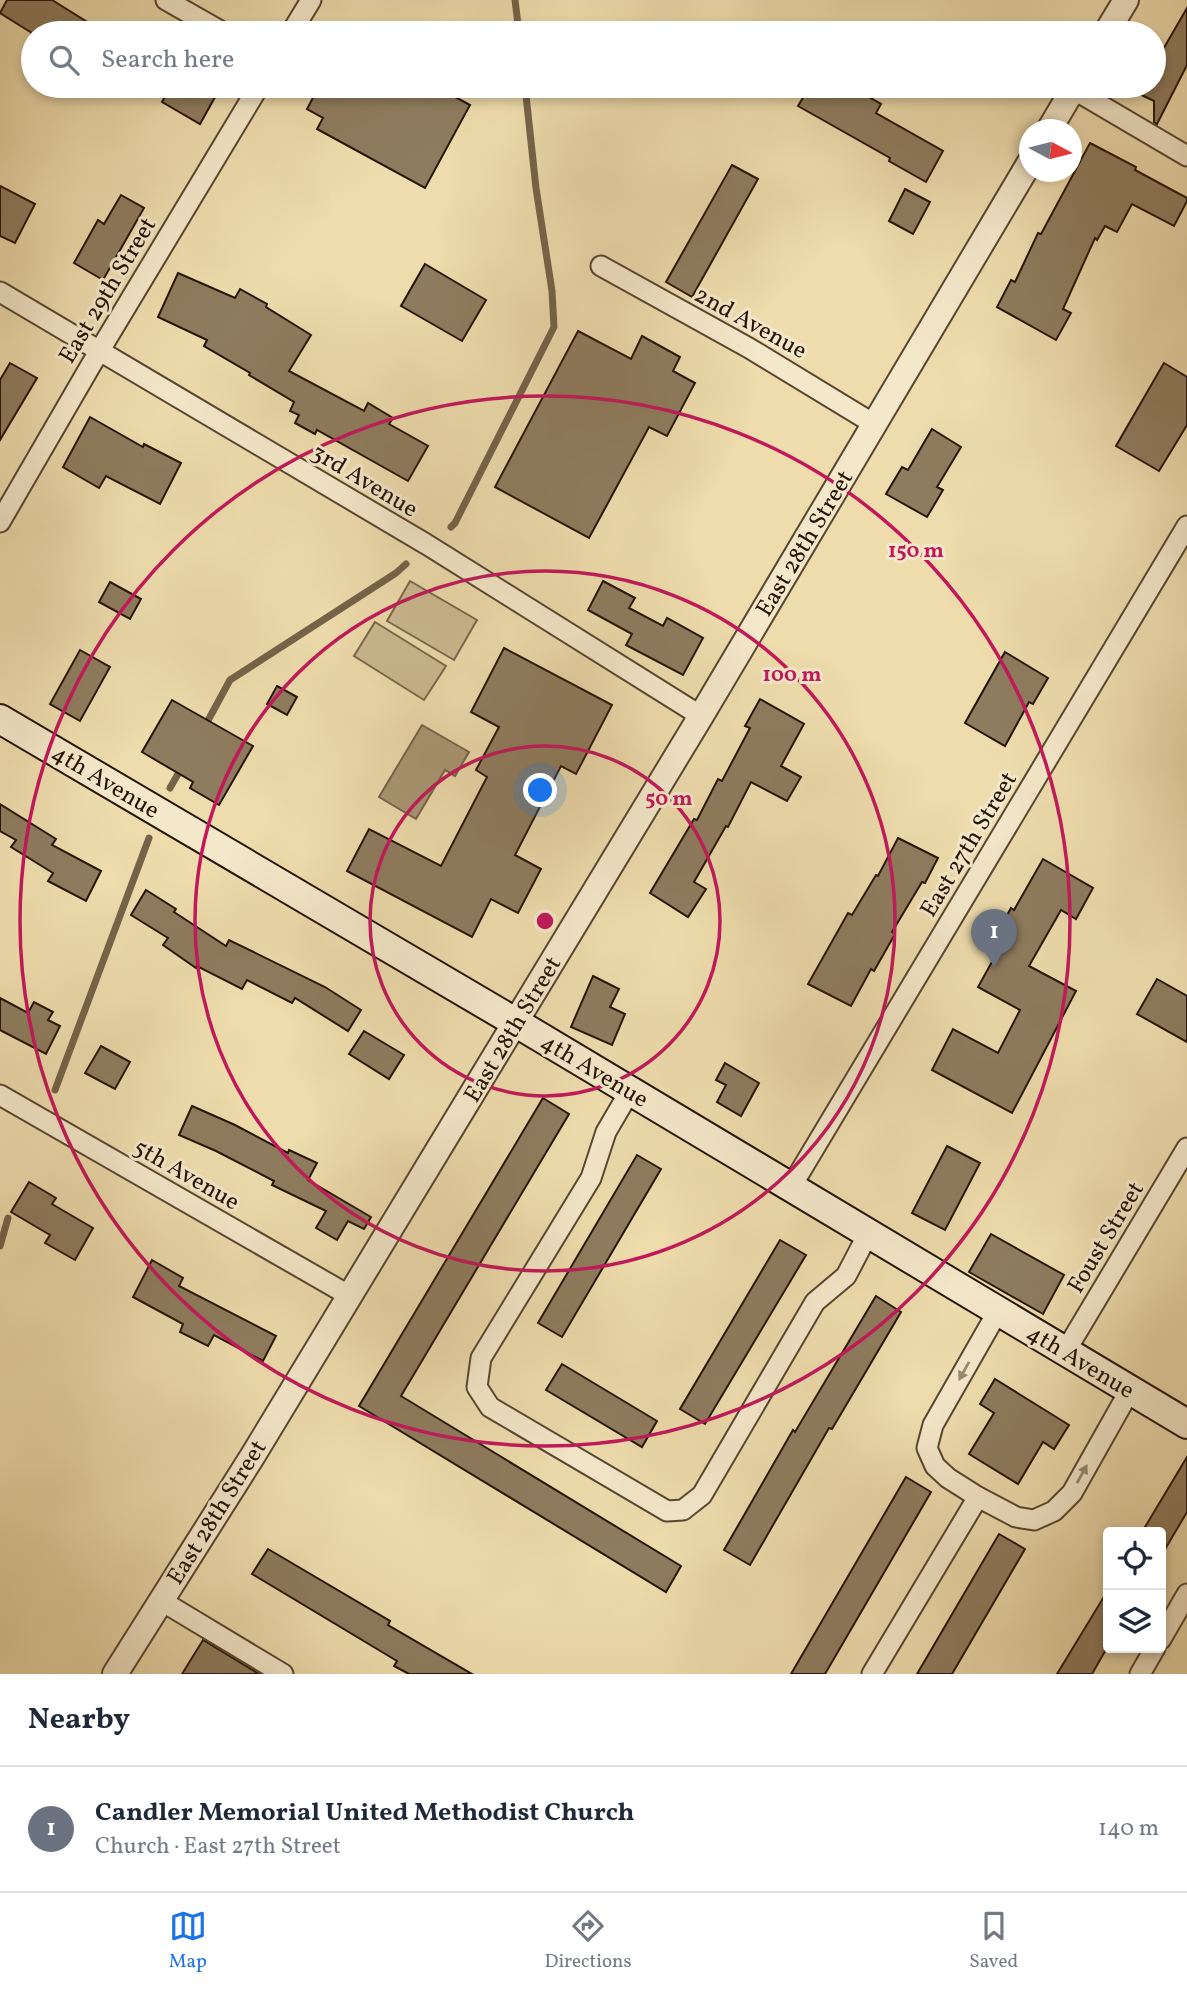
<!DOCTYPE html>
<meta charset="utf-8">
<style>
body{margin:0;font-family:Vollkorn,serif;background:#f2f2f3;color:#1f2937}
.controls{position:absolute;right:21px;bottom:21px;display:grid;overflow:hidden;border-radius:7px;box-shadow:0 4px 10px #0003}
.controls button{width:63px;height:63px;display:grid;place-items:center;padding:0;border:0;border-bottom:2px solid #e0e1e3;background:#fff;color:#1f2937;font:35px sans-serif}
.compass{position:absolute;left:1019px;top:119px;width:63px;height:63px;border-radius:50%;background:#fff;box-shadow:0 4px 10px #0003;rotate:97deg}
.you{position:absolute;left:541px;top:791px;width:24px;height:24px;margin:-18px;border:5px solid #fff;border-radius:50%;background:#1a73e8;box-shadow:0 0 0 10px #1a73e833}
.badge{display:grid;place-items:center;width:46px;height:46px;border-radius:50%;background:#1a73e8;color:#fff;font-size:23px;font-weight:700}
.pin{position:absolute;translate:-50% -58px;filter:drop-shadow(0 2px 4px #0008)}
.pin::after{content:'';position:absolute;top:37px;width:24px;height:21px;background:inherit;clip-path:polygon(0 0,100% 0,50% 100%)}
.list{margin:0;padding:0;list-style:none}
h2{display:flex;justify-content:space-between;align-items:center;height:91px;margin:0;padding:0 28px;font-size:30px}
h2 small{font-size:23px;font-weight:400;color:#747a83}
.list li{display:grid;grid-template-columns:46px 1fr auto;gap:21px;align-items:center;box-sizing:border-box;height:126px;padding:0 28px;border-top:2px solid #e0e1e3}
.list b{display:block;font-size:26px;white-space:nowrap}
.list p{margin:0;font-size:23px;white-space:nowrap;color:#747a83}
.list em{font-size:23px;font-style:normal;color:#747a83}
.icon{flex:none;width:38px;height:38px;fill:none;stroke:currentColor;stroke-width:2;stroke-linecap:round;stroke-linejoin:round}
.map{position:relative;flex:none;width:1187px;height:1674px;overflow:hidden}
.search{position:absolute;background:#fff;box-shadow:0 4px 10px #0003;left:21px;right:21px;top:21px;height:77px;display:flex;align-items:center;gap:18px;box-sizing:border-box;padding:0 24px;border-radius:38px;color:#747a83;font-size:26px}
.sheet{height:217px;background:#fff}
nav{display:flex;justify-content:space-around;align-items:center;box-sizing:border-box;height:98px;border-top:2px solid #e0e1e3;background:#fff;font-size:19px;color:#747a83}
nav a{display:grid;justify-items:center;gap:4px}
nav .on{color:#1a73e8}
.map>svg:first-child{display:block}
.green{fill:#ccba91;stroke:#79674c;stroke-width:2}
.water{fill:#aa9875;stroke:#756349;stroke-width:2}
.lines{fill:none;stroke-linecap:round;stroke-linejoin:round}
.stream{stroke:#756349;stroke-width:7}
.building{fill:#8e7c5e;stroke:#261408;stroke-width:2}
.minor-casing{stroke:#584631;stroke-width:23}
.tertiary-casing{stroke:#584631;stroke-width:28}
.secondary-casing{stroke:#261408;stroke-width:32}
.minor{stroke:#f4e8ca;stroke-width:19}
.tertiary{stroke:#f4e8ca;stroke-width:24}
.secondary{stroke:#f4e8ca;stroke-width:28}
.oneway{fill:#978973}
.ring{fill:none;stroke:#c2185b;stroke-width:3.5}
.labels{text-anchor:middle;stroke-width:6;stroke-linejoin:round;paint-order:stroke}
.street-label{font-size:24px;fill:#261408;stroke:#f4e8ca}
.centre{fill:#c2185b;stroke:#f4e8ca;stroke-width:3.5}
.ring-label{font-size:21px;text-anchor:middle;font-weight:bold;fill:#c2185b;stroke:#f4e8ca;stroke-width:6;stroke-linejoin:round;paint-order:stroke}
</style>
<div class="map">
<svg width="1187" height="1674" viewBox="0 0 1187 1674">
<rect width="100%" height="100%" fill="#eedcad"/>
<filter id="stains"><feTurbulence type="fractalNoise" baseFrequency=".00286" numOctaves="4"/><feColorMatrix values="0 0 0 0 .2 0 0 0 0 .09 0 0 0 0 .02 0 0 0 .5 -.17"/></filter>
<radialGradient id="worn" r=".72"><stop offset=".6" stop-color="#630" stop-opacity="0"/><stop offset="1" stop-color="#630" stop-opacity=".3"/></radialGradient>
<g class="green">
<polygon points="410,581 477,620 454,660 387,621"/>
<polygon points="375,622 446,666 424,700 354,656"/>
</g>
<polygon class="water" points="422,725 469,752 455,776 445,770 416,819 379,797"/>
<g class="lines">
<g class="stream">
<polyline points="515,0 519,33"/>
<polyline points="451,527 455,523 554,327 552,291 536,188 525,86"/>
<polyline points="205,726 230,680 396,573 406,564"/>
<polyline points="170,788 182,767"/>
<polyline points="55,1090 149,838"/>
<polyline points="0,1246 8,1218"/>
</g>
</g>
<g class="building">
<polygon points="7,0 52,0 105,33 32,33 0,13"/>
<polygon points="1187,8 1187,65 1157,124 1154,122 1154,101 1123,86 1154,86 1154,65"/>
<polygon points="171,86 196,86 215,97 200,124 162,102"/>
<polygon points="319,86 435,86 470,105 425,188 317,129 323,118 307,109"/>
<polygon points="810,86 849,86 881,104 876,113 943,151 926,182 889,161 890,158 798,106"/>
<polygon points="1090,143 1136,167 1135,170 1187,198 1187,201 1174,226 1132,204 1117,232 1105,226 1097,240 1095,238 1063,309 1071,313 1056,340 997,307 1011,280 1015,282 1038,233 1041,234"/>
<polygon points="732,165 758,179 692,297 666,282"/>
<polygon points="0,186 35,204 15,243 0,236"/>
<polygon points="905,189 930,202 913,234 889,221"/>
<polygon points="121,195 144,208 103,280 74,263 98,220 104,224"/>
<polygon points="425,264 486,300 462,341 401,306"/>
<polygon points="178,273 235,298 240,289 267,304 266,307 311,335 289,371 364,411 368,403 393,418 389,424 428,446 408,481 317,430 315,434 295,423 299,415 290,411 294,402 249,375 250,373 204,346 207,340 158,317"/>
<polygon points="578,331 631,359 642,336 680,357 673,371 695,383 667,436 649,427 589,538 495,487"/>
<polygon points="10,363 37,378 0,440 0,380"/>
<polygon points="1164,363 1187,377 1187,425 1159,471 1116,446"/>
<polygon points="90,417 143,447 144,444 181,463 160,504 106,476 99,488 63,467"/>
<polygon points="932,429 961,447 937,487 943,490 927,517 886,494 902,467 908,470"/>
<polygon points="603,581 635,598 629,608 663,626 667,618 703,638 683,675 626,645 632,634 588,610"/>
<polygon points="110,582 141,599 130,619 99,602"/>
<polygon points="504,648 612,705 576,774 561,766 515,855 541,869 518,913 491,899 472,937 347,871 369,829 441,866 487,777 476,770 499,727 471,712"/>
<polygon points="80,650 110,667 80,721 50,704"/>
<polygon points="1005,652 1048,678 1033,704 1029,702 1005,746 965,723"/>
<polygon points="277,686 297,697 287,715 267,704"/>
<polygon points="760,699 804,724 781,766 801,777 787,801 751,782 728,827 726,826 694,882 706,889 688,917 650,893 694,819 697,820 718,779 722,781 750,728 745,726"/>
<polygon points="172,700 253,746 219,805 190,788 193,782 142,752"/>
<polygon points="0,804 56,839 52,845 101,871 86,901 48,881 53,873 11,847 16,840 0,831"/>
<polygon points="898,838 938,858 925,883 922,882 892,932 895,934 874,971 871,969 851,1006 808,984 848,913 852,915 876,875 878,876"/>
<polygon points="1043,859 1093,888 1076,919 1061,910 1029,966 1076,991 1012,1113 932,1070 953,1029 998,1053 1020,1010 978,987 1004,940 996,935 1011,908 1014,910"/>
<polygon points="146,890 176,909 174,912 226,946 229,940 325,987 361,1010 348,1031 295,998 292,1003 247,980 242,989 197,966 196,968 163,945 168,938 131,915"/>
<polygon points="593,976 619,989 610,1007 625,1014 612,1045 571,1027"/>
<polygon points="1157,979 1187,996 1187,1042 1137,1014"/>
<polygon points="0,998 28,1013 34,1002 53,1012 48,1020 60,1026 46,1054 0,1030"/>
<polygon points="364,1031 404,1055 389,1079 349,1054"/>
<polygon points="101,1046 130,1062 115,1089 85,1073"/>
<polygon points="725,1063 759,1083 741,1116 717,1102 726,1085 716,1080"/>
<polygon points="543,1098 569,1114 401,1396 681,1566 666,1592 359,1406"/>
<polygon points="192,1106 235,1125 288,1153 289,1150 317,1163 308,1180 371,1217 364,1229 348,1221 337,1240 316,1228 326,1211 272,1185 274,1181 216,1151 179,1135"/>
<polygon points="947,1146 980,1163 945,1230 912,1213"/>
<polygon points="637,1155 661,1169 562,1337 538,1323"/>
<polygon points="29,1182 56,1198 52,1204 93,1228 75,1260 45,1243 50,1235 11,1212"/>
<polygon points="991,1234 1064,1275 1043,1314 969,1272"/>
<polygon points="780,1240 806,1255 705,1424 680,1409"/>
<polygon points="152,1260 183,1278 179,1286 276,1336 263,1361 214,1335 208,1346 180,1332 183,1324 133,1297"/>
<polygon points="876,1296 901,1312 832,1429 829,1428 750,1565 724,1550 793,1430 795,1432"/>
<polygon points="562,1364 657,1421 642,1447 546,1390"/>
<polygon points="995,1379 1069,1425 1054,1449 1043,1442 1018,1484 969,1454 994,1413 980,1404"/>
<polygon points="1187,1457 1187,1512 1161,1556 1161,1532 1142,1532"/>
<polygon points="906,1477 931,1492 825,1674 791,1674"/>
<polygon points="999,1534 1025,1549 952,1674 917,1674"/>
<polygon points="268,1549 390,1621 388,1625 472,1674 409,1674 394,1666 397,1661 252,1574"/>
<polygon points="1108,1590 1108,1646 1092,1674 1057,1674"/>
<polygon points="203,1640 259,1674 182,1674"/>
</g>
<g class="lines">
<g class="minor-casing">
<g id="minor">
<polyline points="166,0 224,33"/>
<polyline points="291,33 311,0"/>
<polyline points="1073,89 1187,156"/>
<polyline points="601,266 749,348 874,424"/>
<polyline points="0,292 426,544 701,716"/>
<polyline points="0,522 91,365 259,86"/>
<polyline points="630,1091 606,1132 591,1178 481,1358 477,1387 490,1407 667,1511 683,1510 702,1495 815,1302 846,1276 868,1234"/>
<polyline points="0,1095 350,1296"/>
<polyline points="791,1187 1187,526"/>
<polyline points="998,1311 933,1425 927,1448 935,1466 948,1478 978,1497 1016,1517 1034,1520 1054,1511 1072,1493 1130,1390"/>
<polyline points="1065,1352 1187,1148"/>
<polyline points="160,1600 283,1674"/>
<polyline points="1161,1639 1187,1594"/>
<polyline points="872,1674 978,1497"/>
<polyline points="1140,1674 1155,1648"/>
</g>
</g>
<g class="tertiary-casing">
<g id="tertiary">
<polyline points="1106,33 1126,0"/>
<polyline points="1049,130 1075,86"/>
<polyline points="115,1674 252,1457 701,716 1030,162"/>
</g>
</g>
<g class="secondary-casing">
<polyline id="secondary" points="0,719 515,1022 1187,1424"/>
</g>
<use href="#minor" class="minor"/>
<use href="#tertiary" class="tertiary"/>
<use href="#secondary" class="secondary"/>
</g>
<defs><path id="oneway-solid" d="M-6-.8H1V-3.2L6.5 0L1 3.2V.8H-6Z" transform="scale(1.75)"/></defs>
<g class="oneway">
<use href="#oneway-solid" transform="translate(964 1371) rotate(119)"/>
<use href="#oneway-solid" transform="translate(1082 1474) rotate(-61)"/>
</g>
<g class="ring">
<circle cx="545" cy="921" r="175"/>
<circle cx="545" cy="921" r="350"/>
<circle cx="545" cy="921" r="525"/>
</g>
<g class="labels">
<g class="street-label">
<text transform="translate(107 290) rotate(-59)" y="8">East 29th Street</text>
<text transform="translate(751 322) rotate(29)" y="8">2nd Avenue</text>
<text transform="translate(365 480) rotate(31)" y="8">3rd Avenue</text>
<text transform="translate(804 543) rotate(-59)" y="8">East 28th Street</text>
<text transform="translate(106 781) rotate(31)" y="8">4th Avenue</text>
<text transform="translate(968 844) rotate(-59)" y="8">East 27th Street</text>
<text transform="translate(512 1029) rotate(-59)" y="8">East 28th Street</text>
<text transform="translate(595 1070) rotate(31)" y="8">4th Avenue</text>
<text transform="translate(187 1174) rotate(30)" y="8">5th Avenue</text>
<text transform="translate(1105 1237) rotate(-59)" y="8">Foust Street</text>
<text transform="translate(1081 1361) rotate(31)" y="8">4th Avenue</text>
<text transform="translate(216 1512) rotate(-58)" y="8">East 28th Street</text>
</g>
</g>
<circle cx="545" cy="921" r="10" class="centre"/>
<g class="ring-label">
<text x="916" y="557">150 m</text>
<text x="792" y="681">100 m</text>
<text x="669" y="805">50 m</text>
</g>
<rect width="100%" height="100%" filter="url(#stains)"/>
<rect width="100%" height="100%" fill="url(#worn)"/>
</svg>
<div class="controls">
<button><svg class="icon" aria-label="locate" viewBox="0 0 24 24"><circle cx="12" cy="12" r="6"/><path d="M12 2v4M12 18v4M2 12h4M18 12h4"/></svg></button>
<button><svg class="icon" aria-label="layers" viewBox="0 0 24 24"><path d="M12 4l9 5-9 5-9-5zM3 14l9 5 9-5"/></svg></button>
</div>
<svg class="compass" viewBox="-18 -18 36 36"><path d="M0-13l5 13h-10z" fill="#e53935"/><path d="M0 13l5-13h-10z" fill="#747a83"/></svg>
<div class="you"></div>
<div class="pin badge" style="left:994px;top:967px;background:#6b7280">1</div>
<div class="search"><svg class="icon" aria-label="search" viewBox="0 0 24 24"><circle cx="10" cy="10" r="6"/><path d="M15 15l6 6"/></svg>Search here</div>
</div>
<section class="sheet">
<h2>Nearby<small></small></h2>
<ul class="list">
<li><span class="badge" style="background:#6b7280">1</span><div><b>Candler Memorial United Methodist Church</b><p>Church · East 27th Street</p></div><em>140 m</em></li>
</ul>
</section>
<nav>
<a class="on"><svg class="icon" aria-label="map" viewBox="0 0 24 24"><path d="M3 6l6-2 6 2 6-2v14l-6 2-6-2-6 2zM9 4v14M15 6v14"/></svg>Map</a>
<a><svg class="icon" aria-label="directions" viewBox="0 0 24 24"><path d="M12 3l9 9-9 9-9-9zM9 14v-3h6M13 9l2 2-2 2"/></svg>Directions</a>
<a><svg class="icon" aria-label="saved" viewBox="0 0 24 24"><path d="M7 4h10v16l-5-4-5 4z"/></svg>Saved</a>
</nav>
